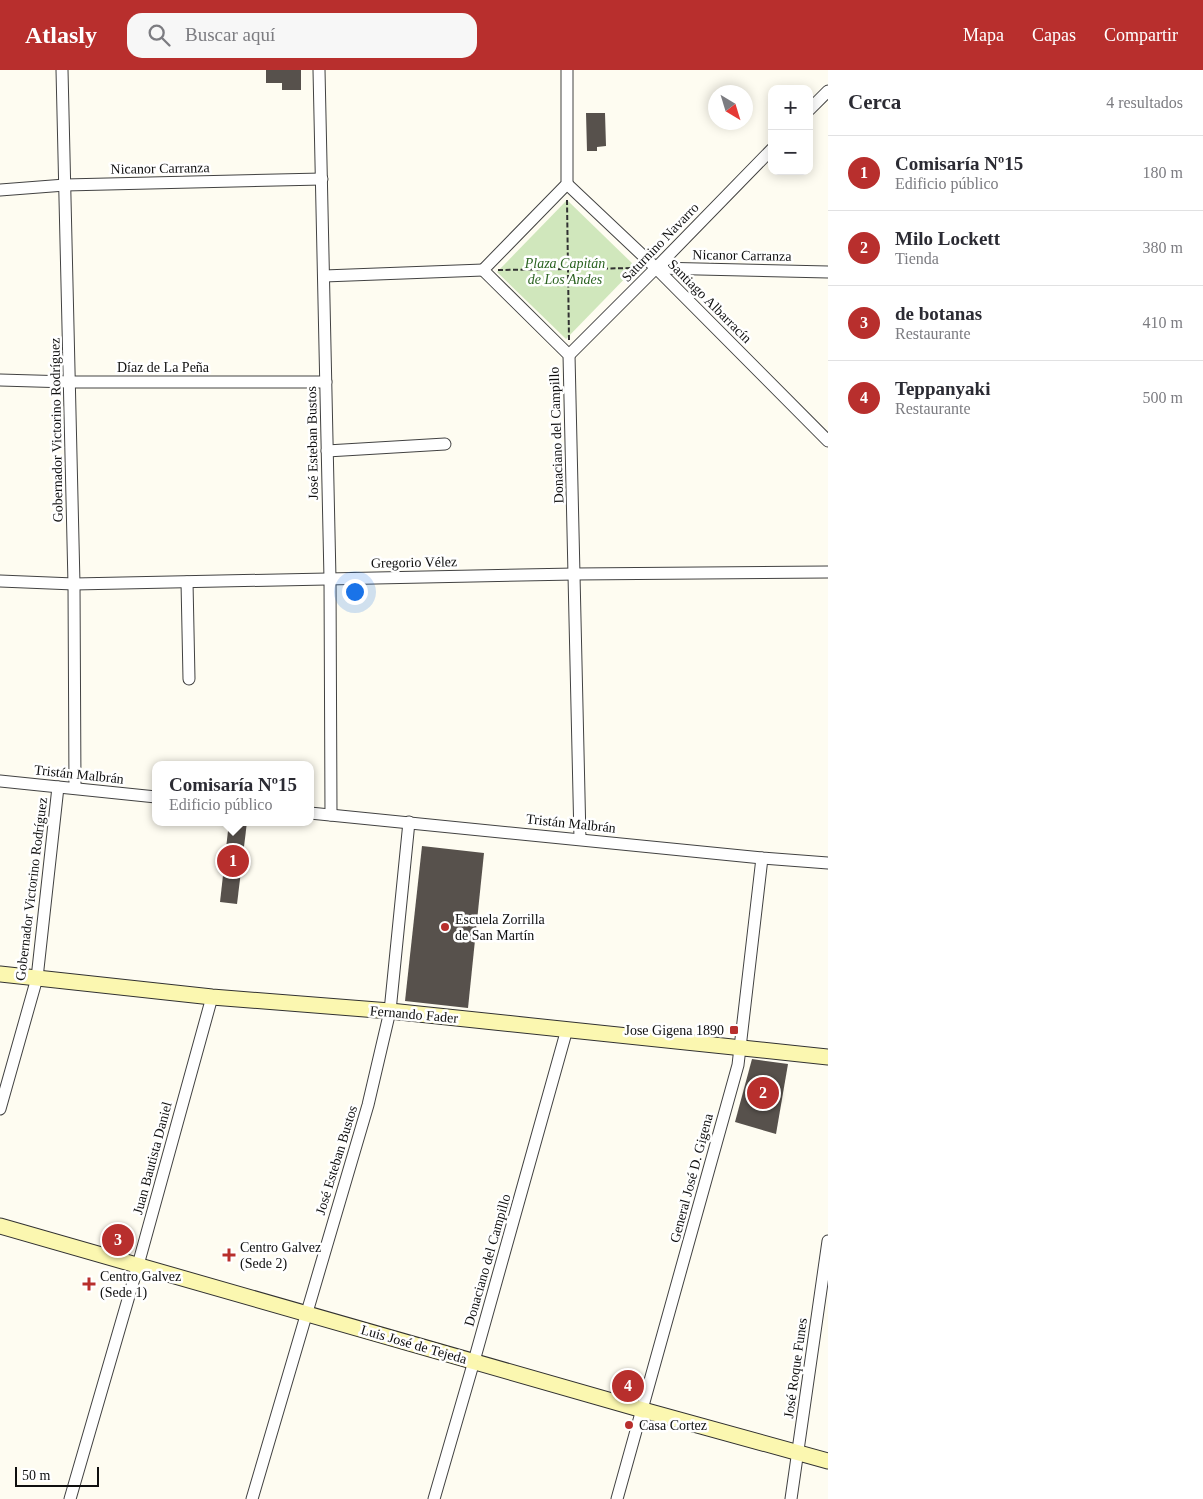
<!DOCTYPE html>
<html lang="es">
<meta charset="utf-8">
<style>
body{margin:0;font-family:Georgia,serif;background:#f7f7f7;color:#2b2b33}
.controls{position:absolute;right:15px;top:15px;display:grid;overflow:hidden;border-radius:10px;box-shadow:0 2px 12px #0003}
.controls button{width:45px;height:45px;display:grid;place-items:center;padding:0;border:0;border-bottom:1px solid #e1e1e2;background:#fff;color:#2b2b33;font:25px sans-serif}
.compass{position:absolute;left:708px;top:15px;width:45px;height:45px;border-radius:50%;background:#fff;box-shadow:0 2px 12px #0003;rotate:142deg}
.scale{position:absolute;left:15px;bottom:12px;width:84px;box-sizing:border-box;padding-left:5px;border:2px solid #0f0f0f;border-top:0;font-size:14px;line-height:18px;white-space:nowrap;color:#0f0f0f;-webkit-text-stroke:4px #fff;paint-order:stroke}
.you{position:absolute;left:354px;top:521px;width:18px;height:18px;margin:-12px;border:4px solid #fff;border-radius:50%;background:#1a73e8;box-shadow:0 0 0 8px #1a73e833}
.badge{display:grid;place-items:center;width:32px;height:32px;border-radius:50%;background:#b82f2d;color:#fff;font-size:16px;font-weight:700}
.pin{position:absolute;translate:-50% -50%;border:2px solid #fff;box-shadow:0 1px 5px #0006}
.popup{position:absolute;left:152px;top:691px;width:162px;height:65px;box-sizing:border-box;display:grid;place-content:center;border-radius:10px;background:#fff;filter:drop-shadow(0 1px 4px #0005);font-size:16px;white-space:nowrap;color:#7c7c81}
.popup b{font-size:19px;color:#2b2b33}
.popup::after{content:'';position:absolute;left:50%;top:100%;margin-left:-10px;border:10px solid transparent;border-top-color:#fff}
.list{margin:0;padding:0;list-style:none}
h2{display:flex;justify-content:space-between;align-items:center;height:65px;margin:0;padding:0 20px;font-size:21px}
h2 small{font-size:16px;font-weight:400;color:#7c7c81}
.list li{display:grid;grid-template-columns:32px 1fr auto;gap:15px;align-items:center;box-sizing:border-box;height:75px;padding:0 20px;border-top:1px solid #e1e1e2}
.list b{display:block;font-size:19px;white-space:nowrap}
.list p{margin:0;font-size:16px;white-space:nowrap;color:#7c7c81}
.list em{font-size:16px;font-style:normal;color:#7c7c81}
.icon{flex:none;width:28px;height:28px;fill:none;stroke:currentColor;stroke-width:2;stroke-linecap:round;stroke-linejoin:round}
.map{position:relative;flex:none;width:828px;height:1429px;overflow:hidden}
header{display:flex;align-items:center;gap:30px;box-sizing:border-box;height:70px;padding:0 25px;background:#b82f2d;color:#fff}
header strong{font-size:24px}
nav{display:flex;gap:28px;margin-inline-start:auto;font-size:18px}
.search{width:350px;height:45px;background:#f7f7f7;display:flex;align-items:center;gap:12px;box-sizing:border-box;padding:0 18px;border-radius:15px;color:#7c7c81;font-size:19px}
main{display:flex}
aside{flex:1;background:#fff}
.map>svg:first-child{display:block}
.green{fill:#d0e7bc}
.building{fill:#57514c}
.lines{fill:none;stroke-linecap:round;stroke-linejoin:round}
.minor-casing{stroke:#424242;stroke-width:13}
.secondary-casing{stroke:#313131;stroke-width:17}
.path{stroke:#313131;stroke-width:2;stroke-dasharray:5 2.5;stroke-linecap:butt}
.minor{stroke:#fff;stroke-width:11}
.secondary{stroke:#fbf7b0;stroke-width:15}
.poi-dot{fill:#b82f2d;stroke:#fff;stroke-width:2}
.labels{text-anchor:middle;stroke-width:5;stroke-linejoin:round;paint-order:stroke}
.street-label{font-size:14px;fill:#0f0f0f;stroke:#fff}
.park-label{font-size:14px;font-style:italic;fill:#2c6422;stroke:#fff}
.poi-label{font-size:14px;fill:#0f0f0f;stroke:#fff;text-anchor:start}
</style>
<header>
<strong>Atlasly</strong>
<div class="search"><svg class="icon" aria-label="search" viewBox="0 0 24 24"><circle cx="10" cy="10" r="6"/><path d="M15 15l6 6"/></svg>Buscar aquí</div>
<nav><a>Mapa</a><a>Capas</a><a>Compartir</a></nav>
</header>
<main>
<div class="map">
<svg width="828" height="1429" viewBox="0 0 828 1429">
<rect width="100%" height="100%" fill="#fefcf1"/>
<polygon class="green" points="567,130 636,197 566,269 497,202"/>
<g class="building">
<polygon points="266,0 301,0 301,20 282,20 282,13 266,13"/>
<polygon points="586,43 605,43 606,76 597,77 597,81 587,81"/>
<polygon points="229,752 247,752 237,834 220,832"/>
<polygon points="422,776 484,783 468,938 405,931"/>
<polygon points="752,989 788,994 776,1064 735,1052"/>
</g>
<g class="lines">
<g class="minor-casing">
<g id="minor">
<polyline points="62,0 74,514 75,718"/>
<polyline points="319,0 330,509 331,745"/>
<polyline points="567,0 567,114 483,200 569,285 580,769"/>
<polyline points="809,40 828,21"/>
<polyline points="567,114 656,198 828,371"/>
<polyline points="0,120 65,115 322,109"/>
<polyline points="656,198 828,202"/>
<polyline points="324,206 483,200"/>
<polyline points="569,285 656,198 772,79"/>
<polyline points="0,310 69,312 326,312"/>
<polyline points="327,381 445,374"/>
<polyline points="0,511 74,514 575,504 828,502"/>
<polyline points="187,512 189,609"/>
<polyline points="0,711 156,727"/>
<polyline points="310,743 762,788 828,793"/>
<polyline points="0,1039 37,908 58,717"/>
<polyline points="70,1429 138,1195 212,927"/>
<polyline points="252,1429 368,1035 390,941 409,752"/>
<polyline points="434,1429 474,1291 567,959"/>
<polyline points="617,1429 738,995 762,788"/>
<polyline points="791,1429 828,1171"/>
</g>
</g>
<g class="secondary-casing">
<g id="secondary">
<polyline points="0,904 212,927 390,941 828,987"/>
<polyline points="0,1156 643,1340 828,1391"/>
</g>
</g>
<g class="path">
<polyline points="567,130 569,270"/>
<polyline points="498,200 639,198"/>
</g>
<use href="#minor" class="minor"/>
<use href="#secondary" class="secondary"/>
</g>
<g class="poi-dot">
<circle cx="445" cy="857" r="5"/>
<rect x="729" y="955" width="10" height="10" rx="2.5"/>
<path d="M226.5 1177.5h5v5h5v5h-5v5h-5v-5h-5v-5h5z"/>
<path d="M86.5 1206.5h5v5h5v5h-5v5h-5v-5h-5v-5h5z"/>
<circle cx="629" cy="1355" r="5"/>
</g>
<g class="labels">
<g class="street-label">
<text transform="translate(160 98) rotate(-1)" y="5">Nicanor Carranza</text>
<text transform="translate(660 172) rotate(-46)" y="5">Saturnino Navarro</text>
<text transform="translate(742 185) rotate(1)" y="5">Nicanor Carranza</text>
<text transform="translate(710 231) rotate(45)" y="5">Santiago Albarracín</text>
<text x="163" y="302">Díaz de La Peña</text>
<text transform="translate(56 360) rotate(-91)" y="5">Gobernador Victorino Rodríguez</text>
<text transform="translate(556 365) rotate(-92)" y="5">Donaciano del Campillo</text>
<text transform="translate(312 373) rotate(-91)" y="5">José Esteban Bustos</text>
<text transform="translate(414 492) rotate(-1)" y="5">Gregorio Vélez</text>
<text transform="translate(79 704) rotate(6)" y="5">Tristán Malbrán</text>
<text transform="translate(571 753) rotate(6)" y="5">Tristán Malbrán</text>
<text transform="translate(31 819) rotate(-83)" y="5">Gobernador Victorino Rodríguez</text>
<text transform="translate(414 944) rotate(5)" y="5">Fernando Fader</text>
<text transform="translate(152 1088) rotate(-75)" y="5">Juan Bautista Daniel</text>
<text transform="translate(336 1090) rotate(-73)" y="5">José Esteban Bustos</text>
<text transform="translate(691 1108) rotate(-75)" y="5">General José D. Gigena</text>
<text transform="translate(487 1190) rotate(-74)" y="5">Donaciano del Campillo</text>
<text transform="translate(414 1274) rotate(16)" y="5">Luis José de Tejeda</text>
<text transform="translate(795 1298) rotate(-82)" y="5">José Roque Funes</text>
</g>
<g class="park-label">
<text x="565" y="198">Plaza Capitán<tspan x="565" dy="16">de Los Andes</tspan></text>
</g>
<g class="poi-label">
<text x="455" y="854">Escuela Zorrilla<tspan x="455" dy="16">de San Martín</tspan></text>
<text x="724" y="965" text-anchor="end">Jose Gigena 1890</text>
<text x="240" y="1182">Centro Galvez<tspan x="240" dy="16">(Sede 2)</tspan></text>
<text x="100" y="1211">Centro Galvez<tspan x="100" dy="16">(Sede 1)</tspan></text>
<text x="639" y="1360">Casa Cortez</text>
</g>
</g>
</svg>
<div class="controls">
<button>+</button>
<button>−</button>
</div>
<svg class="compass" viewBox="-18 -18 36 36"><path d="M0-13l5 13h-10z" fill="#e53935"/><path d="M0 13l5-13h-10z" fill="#7c7c81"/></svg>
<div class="scale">50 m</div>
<div class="you"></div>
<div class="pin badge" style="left:233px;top:791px">1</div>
<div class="popup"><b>Comisaría Nº15</b>Edificio público</div>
<div class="pin badge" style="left:763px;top:1023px">2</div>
<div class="pin badge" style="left:118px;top:1170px">3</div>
<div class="pin badge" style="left:628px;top:1316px">4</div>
</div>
<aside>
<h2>Cerca<small>4 resultados</small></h2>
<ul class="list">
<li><span class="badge">1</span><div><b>Comisaría Nº15</b><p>Edificio público</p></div><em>180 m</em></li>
<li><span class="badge">2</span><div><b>Milo Lockett</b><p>Tienda</p></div><em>380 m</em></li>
<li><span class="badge">3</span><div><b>de botanas</b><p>Restaurante</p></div><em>410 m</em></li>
<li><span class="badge">4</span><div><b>Teppanyaki</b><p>Restaurante</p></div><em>500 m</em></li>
</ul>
</aside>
</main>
